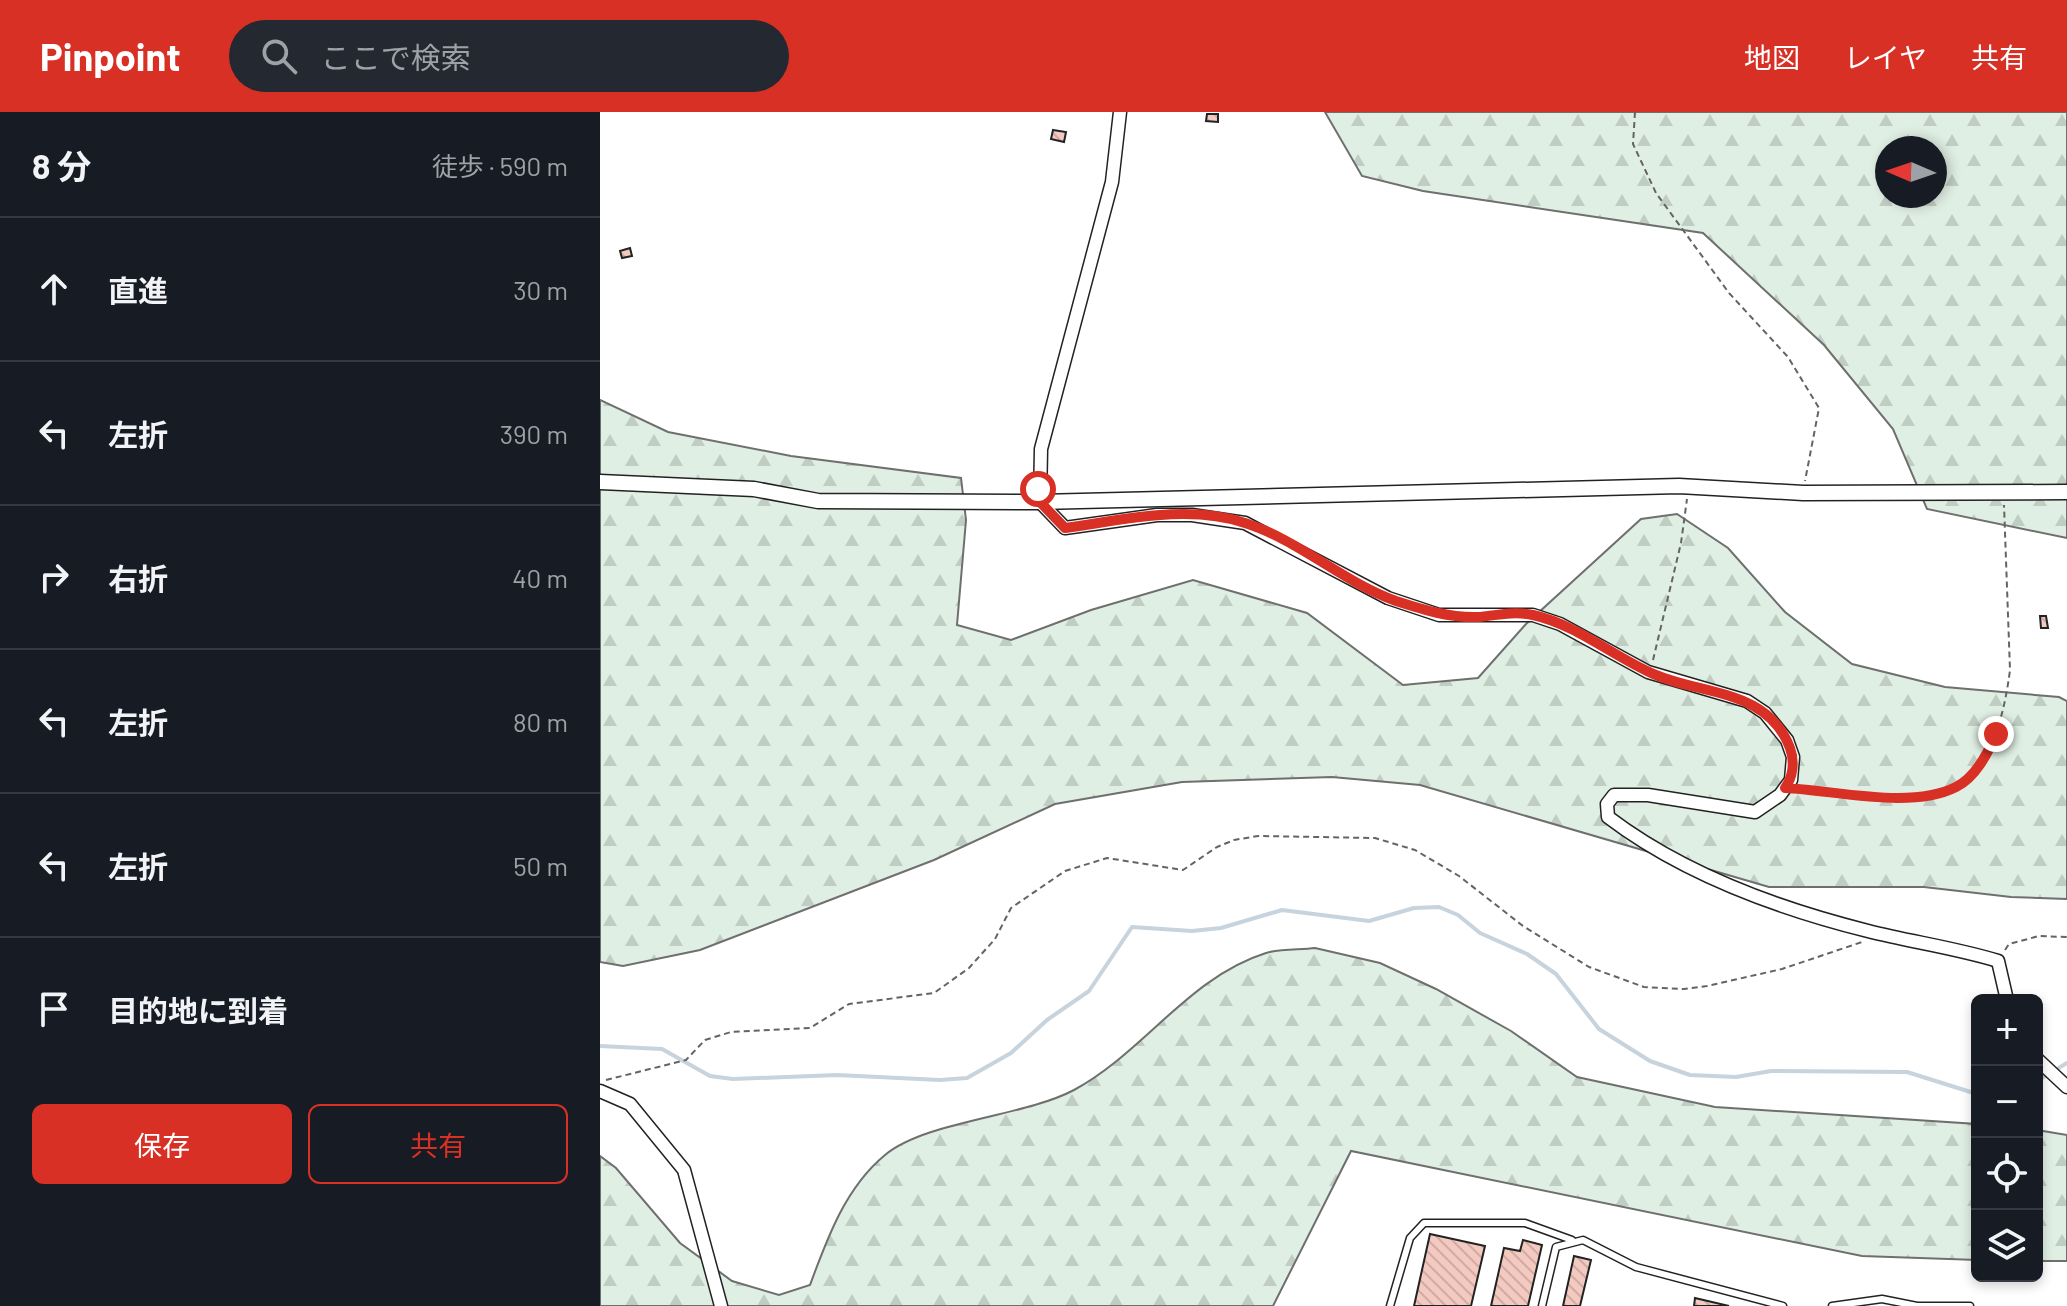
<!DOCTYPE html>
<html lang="ja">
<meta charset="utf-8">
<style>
body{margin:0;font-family:Barlow,"Noto Sans JP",sans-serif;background:#242831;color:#f1f3f6}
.controls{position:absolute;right:24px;bottom:24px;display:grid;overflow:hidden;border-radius:12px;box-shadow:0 4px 12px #0003}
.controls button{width:72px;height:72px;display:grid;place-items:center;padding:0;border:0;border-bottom:2px solid #363941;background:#171b24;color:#f1f3f6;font:40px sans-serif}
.compass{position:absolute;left:1275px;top:24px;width:72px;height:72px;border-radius:50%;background:#171b24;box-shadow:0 4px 12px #0003;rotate:272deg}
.stop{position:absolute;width:24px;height:24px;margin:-18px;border:6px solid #d93025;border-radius:50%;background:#fff}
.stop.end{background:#d93025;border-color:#fff;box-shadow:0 2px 8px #0008}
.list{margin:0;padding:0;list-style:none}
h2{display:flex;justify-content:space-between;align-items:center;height:104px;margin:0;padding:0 32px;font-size:34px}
h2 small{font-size:26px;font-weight:400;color:#9ea1a6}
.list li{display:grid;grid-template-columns:52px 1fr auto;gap:24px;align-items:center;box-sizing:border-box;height:144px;padding:0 32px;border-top:2px solid #363941}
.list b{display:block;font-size:30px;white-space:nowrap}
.list em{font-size:26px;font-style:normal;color:#9ea1a6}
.actions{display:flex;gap:16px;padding:24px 32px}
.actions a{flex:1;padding:18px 0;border:2px solid #d93025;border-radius:12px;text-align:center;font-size:28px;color:#d93025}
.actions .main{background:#d93025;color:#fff}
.icon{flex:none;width:44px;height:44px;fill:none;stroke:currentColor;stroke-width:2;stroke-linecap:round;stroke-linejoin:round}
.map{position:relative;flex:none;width:1467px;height:1194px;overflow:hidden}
header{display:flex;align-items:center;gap:48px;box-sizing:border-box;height:112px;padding:0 40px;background:#d93025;color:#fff}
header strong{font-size:38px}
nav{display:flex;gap:44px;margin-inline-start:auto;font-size:28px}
.search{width:560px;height:72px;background:#242831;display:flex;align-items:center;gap:20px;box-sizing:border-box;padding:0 28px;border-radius:44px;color:#9ea1a6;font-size:30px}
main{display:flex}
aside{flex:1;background:#171b24}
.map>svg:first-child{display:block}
.forest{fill:url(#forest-firs);stroke:#6f6f6f;stroke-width:2;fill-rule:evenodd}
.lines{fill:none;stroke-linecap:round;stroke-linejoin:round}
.stream{stroke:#c7d3dd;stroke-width:4}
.building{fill:url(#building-back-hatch);stroke:#222;stroke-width:2}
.service-casing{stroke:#222;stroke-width:9}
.minor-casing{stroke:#222;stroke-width:15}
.tertiary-casing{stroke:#222;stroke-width:17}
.path{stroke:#646464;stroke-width:2;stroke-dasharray:6 4;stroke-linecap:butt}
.service{stroke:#fff;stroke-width:6}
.minor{stroke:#fff;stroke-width:12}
.tertiary{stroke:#fff;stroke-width:14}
.route{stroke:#d93025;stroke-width:10}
</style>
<header>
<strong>Pinpoint</strong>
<div class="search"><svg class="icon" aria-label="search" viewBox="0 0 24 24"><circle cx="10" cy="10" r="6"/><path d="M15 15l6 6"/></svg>ここで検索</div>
<nav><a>地図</a><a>レイヤ</a><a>共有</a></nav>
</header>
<main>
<aside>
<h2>8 分<small>徒歩 · 590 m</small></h2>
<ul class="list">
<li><svg class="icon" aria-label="ahead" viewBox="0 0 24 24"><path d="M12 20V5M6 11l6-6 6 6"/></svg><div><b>直進</b></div><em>30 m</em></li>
<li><svg class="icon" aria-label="left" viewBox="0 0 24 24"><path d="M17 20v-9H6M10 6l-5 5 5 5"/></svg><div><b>左折</b></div><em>390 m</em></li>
<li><svg class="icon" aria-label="right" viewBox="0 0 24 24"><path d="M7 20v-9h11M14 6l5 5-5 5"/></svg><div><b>右折</b></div><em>40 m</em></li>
<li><svg class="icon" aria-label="left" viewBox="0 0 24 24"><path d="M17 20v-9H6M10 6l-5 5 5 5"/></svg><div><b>左折</b></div><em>80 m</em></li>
<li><svg class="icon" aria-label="left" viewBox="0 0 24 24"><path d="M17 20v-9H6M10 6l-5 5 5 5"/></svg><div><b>左折</b></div><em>50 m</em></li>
<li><svg class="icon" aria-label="arrive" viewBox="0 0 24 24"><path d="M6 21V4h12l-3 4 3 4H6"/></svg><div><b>目的地に到着</b></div></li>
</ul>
<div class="actions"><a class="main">保存</a><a>共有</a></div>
</aside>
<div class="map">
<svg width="1467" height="1194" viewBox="0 0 1467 1194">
<defs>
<pattern id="forest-firs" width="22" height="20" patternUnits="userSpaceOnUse" patternTransform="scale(2)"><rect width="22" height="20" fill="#e0efe3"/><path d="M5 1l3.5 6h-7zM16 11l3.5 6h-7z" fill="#c0cdc2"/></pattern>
<pattern id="building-back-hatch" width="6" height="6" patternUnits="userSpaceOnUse" patternTransform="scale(2)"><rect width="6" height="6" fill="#f3c9c0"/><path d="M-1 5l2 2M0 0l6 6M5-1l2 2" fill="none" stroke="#d0aca5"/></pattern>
</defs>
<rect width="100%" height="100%" fill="#fff"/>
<g class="forest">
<path d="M 725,0 L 1467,0 L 1467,426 L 1327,397 L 1293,317 L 1224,233 L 1103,121 L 823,79 L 762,64 ZM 1287,36 L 1335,36 L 1335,84 L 1287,84 Z"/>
<polygon points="0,288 68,320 191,344 361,366 366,408 357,513 411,528 491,498 593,468 707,501 803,573 878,566 926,512 1041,407 1077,402 1128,436 1185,500 1252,552 1345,575 1459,585 1467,589 1467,787 1411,785 1324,775 1169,775 820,673 732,665 582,670 455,692 334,748 100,838 23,854 0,850"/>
<path d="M 715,836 L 780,851 L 836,877 L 911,919 L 977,965 L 1115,995 L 1377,1012 L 1377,1148 L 1262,1144 L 751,1039 L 673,1194 L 0,1194 L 0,1044 L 16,1056 L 80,1131 L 132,1169 L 179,1183 L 210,1173 C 227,1127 245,1076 285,1043 C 326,1009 423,1005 474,978 C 544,940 589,865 666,841 C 681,836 700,838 715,836 Z"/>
<polygon points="1437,1018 1467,1023 1467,1149 1437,1149"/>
</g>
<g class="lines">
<g class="stream">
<polyline points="0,934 62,937 110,964 133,967 237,963 340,968 367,966 411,941 447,908 489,879 532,815 592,819 621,816 682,798 769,809 814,796 839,795 858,803 880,821 927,842 956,862 999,917 1050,949 1090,963 1136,965 1171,959 1307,960 1377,982"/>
<polyline points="1437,969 1467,951"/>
</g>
</g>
<g class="building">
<polygon points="607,2 618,2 618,10 606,9"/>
<polygon points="453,18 466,20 464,30 451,27"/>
<polygon points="30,136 32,144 22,146 20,139"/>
<polygon points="1440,504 1446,504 1448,516 1441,516"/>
<polygon points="830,1122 885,1134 871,1194 814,1194"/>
<polygon points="923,1128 942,1133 928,1194 891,1194 904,1136 920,1139"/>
<polygon points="974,1144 991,1148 980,1194 963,1194"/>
<polygon points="1095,1186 1129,1194 1094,1194"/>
</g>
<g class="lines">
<g class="service-casing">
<g id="service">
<polyline points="790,1194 810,1126 824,1111 925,1111 972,1128"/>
<polyline points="942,1194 956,1135 983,1128 1036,1155 1183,1194"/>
<polyline points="1232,1194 1282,1187 1317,1194 1370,1194"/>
</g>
</g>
<g class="minor-casing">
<g id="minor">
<path d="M 520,0 L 512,70 L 441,337 L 440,390 L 465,416 L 557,403 L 592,403 L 645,411 L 788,486 L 839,503 L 933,503 L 960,512 L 1048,560 L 1147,589 L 1165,601 L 1187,628 L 1193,645 L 1191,668 L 1180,683 L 1155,700 L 1048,683 L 1014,683 L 1007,692 L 1008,705 C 1083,762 1176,796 1268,819 C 1311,830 1356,836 1398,849 L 1407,888"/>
<polyline points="1437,947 1467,975"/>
<polyline points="0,979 30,992 84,1058 121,1194"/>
</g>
</g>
<g class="tertiary-casing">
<polyline id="tertiary" points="0,370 154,377 218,389 440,390 1079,374 1203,381 1467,380"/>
</g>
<g class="path">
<polyline points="1035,0 1033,32 1056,81 1129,181 1188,245 1219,296 1205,369"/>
<polyline points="1053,548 1081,431 1087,387"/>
<path d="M 1202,677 C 1324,690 1391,706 1410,558 L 1404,393"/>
<polyline points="1405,838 1409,832 1439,824 1467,825"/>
<polyline points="6,968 86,948 105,928 131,920 210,916 249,892 334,881 369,856 395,827 411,796 465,759 507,746 583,758 617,735 634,728 658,724 775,726 815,738 859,764 923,814 989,855 1044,875 1084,877 1107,874 1182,857 1262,830"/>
</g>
<use href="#service" class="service"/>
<use href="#minor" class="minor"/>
<use href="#tertiary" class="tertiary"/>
</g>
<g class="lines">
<path class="route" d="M 438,377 L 440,390 L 465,416 C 523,408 588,392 645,411 C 699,428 743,470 796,489 C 824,498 849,506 879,505 C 897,503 914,499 933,503 C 974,512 1009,541 1047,559 C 1096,584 1167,574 1190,636 C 1195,650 1193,665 1185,676 C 1234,678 1311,698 1356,675 C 1376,665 1388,641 1396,622"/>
</g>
</svg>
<div class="controls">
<button>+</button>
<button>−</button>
<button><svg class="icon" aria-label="locate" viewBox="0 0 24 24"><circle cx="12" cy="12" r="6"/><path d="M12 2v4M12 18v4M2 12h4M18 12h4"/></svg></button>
<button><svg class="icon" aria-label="layers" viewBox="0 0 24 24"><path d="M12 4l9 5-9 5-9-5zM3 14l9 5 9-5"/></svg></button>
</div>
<svg class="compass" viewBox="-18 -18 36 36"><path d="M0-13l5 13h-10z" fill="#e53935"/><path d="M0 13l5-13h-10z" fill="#9ea1a6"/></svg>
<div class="stop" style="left:438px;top:377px"></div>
<div class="stop end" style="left:1396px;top:622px"></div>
</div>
</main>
